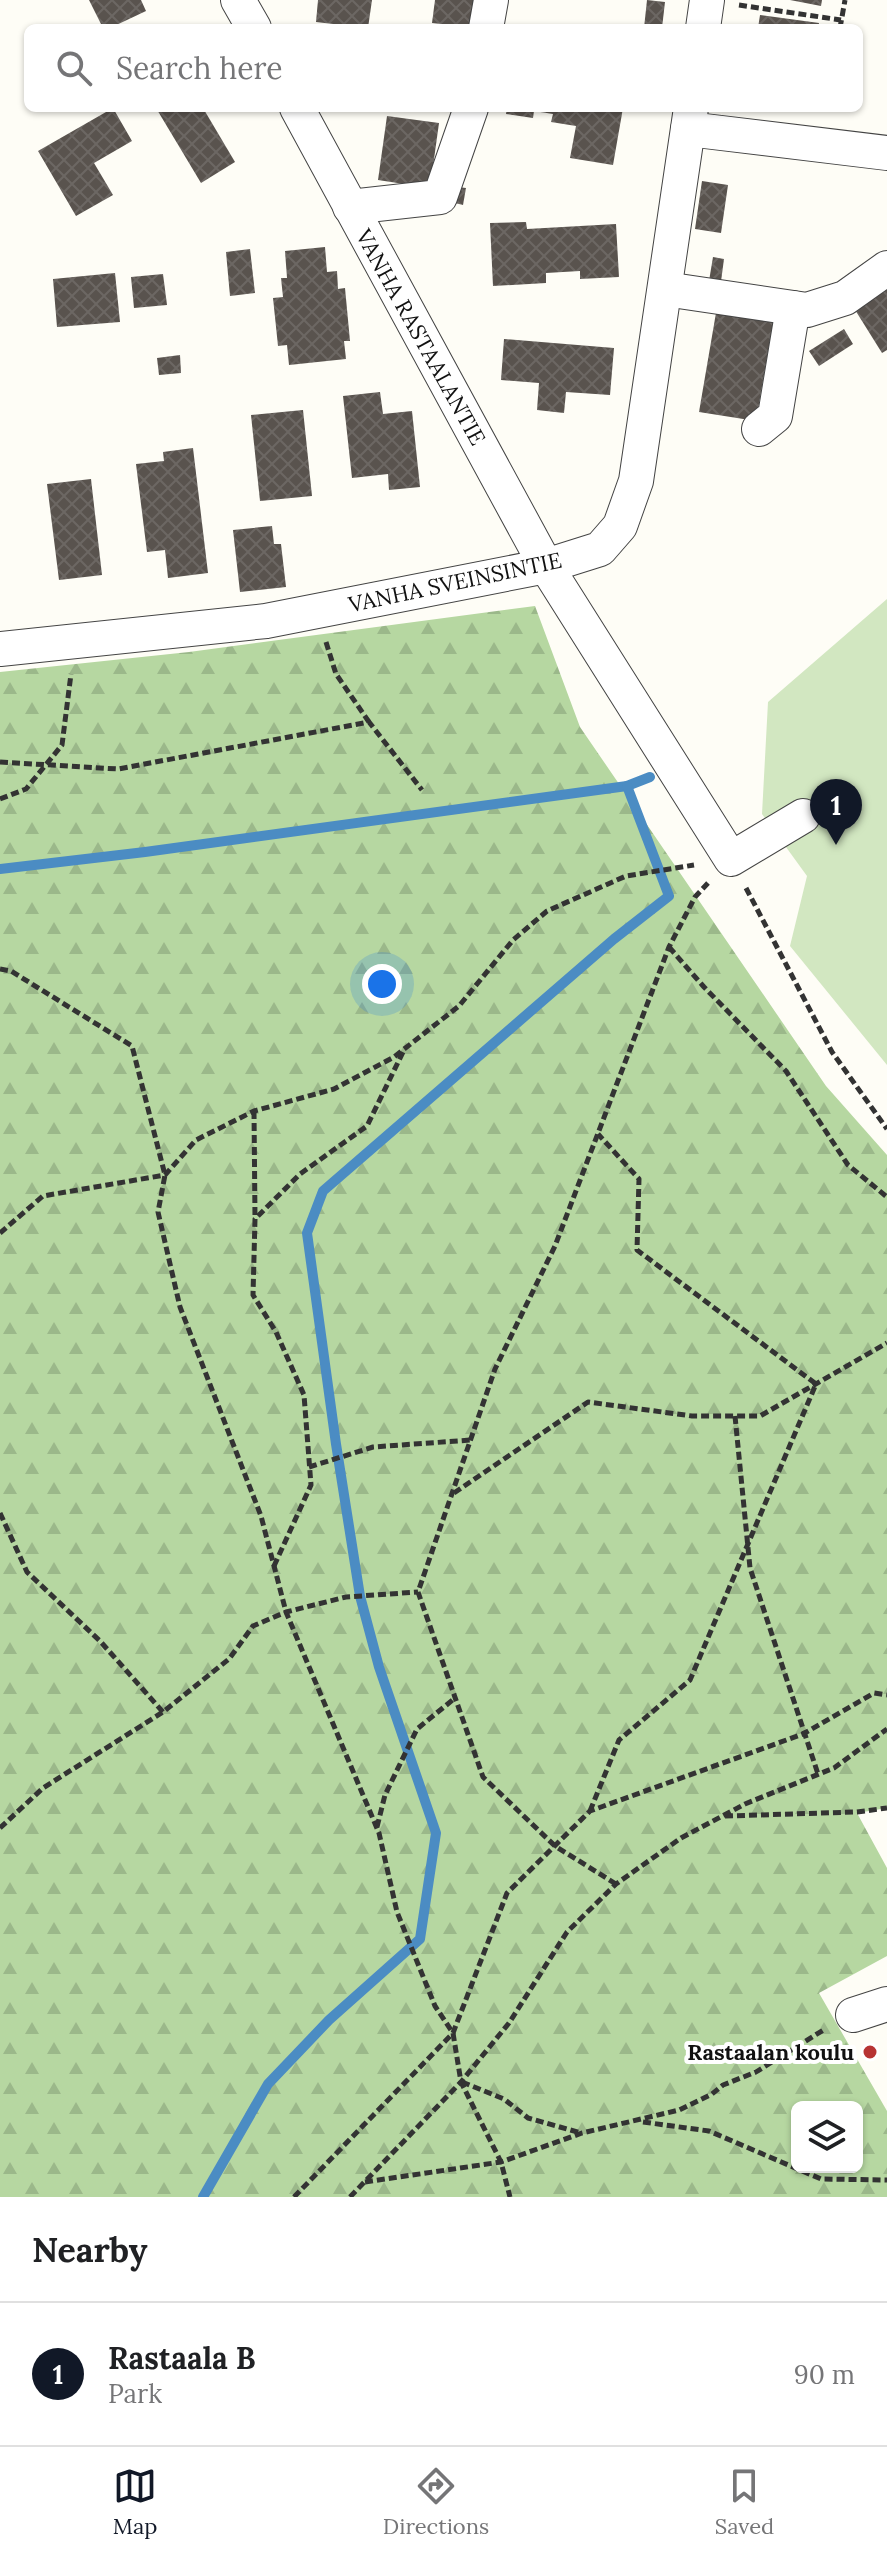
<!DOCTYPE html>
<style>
body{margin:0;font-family:Lora,serif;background:#f2f2f2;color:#202124}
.controls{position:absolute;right:24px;bottom:24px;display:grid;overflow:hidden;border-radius:12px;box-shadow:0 2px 6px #0004}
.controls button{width:72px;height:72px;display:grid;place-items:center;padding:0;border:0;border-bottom:2px solid #e0e0e0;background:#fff;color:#202124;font:40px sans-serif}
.you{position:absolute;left:382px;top:984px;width:28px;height:28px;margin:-20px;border:6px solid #fff;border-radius:50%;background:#1a73e8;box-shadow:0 0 0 12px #1a73e833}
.badge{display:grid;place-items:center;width:52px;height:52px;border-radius:50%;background:#111827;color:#fff;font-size:26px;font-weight:700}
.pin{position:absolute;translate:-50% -66px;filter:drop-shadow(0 2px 4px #0008)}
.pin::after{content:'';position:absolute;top:42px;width:28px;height:24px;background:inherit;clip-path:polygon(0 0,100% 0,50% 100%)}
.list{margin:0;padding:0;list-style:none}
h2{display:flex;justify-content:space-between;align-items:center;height:104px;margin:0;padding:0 32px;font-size:34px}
h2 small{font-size:26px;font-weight:400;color:#757577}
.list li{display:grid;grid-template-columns:52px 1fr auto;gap:24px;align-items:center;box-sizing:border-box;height:144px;padding:0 32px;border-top:2px solid #e0e0e0}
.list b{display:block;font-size:30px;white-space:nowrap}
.list p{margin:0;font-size:26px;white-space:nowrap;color:#757577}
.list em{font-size:26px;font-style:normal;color:#757577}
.icon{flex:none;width:44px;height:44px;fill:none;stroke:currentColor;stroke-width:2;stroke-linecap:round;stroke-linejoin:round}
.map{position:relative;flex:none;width:887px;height:2197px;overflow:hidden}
.search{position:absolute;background:#fff;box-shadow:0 2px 6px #0004;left:24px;right:24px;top:24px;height:88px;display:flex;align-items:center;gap:20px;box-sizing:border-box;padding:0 28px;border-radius:12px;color:#757577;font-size:30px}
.sheet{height:248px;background:#fff}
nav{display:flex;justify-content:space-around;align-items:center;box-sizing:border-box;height:112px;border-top:2px solid #e0e0e0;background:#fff;font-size:22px;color:#757577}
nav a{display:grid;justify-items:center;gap:4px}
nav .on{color:#111827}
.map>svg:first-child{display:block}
.forest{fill:url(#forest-firs);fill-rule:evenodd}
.garden{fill:#d2e7c1}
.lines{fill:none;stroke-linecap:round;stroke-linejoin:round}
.stream{stroke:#4b8cc3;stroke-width:10}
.building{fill:url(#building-cross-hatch)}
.minor-casing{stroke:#444;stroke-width:36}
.path{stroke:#333;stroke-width:5;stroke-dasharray:8 4;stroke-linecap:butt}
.minor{stroke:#fff;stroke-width:34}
.poi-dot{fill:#b73433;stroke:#fff;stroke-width:3}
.labels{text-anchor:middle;stroke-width:8;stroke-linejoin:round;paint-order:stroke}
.street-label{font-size:22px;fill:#111;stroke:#fff}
.poi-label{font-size:22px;font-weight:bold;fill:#111;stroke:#fff;text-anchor:end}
</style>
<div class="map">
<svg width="887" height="2197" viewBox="0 0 887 2197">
<defs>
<pattern id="forest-firs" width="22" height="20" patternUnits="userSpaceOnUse" patternTransform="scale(2)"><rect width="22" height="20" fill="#b6d7a1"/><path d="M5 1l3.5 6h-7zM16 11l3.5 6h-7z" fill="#9bb88a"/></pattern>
<pattern id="building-cross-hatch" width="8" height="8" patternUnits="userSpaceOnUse" patternTransform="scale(2)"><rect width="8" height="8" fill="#59534e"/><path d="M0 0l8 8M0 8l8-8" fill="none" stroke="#6c6763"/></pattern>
</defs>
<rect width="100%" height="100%" fill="#fefdf6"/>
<path class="forest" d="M 535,606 L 580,727 L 826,1086 L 887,1155 L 887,1808 L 857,1813 L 887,1868 L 887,1956 L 819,1993 L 887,2111 L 887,2197 L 0,2197 L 0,672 L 189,652 ZM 797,2107 L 857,2107 L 857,2167 L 797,2167 Z"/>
<polygon class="garden" points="887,599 887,1065 790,946 807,876 762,814 768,702"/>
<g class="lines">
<g class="stream">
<polyline points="0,869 145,852 627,786 650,777"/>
<polyline points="203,2197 268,2084 329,2020 420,1939 436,1833 379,1667 360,1596 336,1444 307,1233 323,1191 614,939 669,896 627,786"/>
</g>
</g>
<g class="building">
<polygon points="89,0 141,0 146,11 110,28 103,28"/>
<polygon points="318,0 372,0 368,28 316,22"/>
<polygon points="435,0 474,0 470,27 432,23"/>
<polygon points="647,0 665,2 662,28 644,28"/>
<polygon points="790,0 822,0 821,6"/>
<polygon points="760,15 819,23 818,28 758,28"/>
<polygon points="113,108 132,141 94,163 113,195 76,216 38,151"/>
<polygon points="156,108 203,108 235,162 201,183"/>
<polygon points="507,108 623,108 613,165 570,158 576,126 551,122 553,114 534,111 533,118 506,114"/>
<polygon points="387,116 439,123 430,188 378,180"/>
<polygon points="702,181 728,185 721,233 695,229"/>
<polygon points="458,187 466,188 463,205 455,203"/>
<polygon points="526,222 527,229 616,224 619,277 580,279 580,271 546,273 546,283 493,286 490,223"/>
<polygon points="325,247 327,272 337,271 338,289 345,288 350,341 344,341 346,359 289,365 287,345 278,346 273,298 283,297 281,278 287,278 285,251"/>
<polygon points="250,249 255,293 230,296 226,252"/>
<polygon points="713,257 724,259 720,289 708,287"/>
<polygon points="115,273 120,322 57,327 53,279"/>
<polygon points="163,274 167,305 134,308 131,277"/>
<polygon points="887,283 887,350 882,353 852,305"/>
<polygon points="717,307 774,317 756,421 699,412"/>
<polygon points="844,329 853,344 819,366 809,351"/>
<polygon points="504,339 614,348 610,395 566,392 564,413 537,410 539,383 501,380"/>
<polygon points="180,355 181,373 159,375 157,358"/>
<polygon points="380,392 383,414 412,411 420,487 389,490 388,474 352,478 343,396"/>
<polygon points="303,410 312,496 260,501 251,415"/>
<polygon points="193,448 208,573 168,578 165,550 147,552 136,464 164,461 163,452"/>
<polygon points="91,479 102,575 59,580 47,484"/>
<polygon points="272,526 274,544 281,544 286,587 240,592 233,530"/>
</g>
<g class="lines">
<g class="minor-casing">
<g id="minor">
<polyline points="238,0 254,28"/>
<polyline points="486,28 491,0"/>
<polyline points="703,28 707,0"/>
<polyline points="297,108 546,566 731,859 803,816"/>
<polyline points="688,129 887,153"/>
<polyline points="350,207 440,197 471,108"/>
<polyline points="665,289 807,310 845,298 887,268"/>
<polyline points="759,429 775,416 793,308"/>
<polyline points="0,649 266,621 546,566 600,549 620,526 636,481 691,108"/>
<polyline points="853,2015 887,2004"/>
</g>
</g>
<g class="path">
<polyline points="739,5 841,20"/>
<polyline points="840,28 845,0"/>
<polyline points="326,642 336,674 369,722"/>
<polyline points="0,762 118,769 369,722 422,790"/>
<polyline points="0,799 26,789 62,745 71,674"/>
<polyline points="746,888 832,1052 887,1129"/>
<polyline points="669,947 704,987 786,1071 848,1165 887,1197"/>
<polyline points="0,969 11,971 132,1046 165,1175 158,1212 180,1307 261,1516 286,1612 379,1833 397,1912 435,2006 453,2033 461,2082 501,2162 510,2197"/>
<polyline points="254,1111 255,1218"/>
<polyline points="0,1233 43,1196 165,1175 196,1140 254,1111 334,1089 394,1057 459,1006 513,940 547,911 626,876 694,865"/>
<polyline points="735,1416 750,1568 818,1774"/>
<polyline points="309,1467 373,1447 471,1440"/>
<polyline points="454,1493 588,1402 692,1416 760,1416 887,1343"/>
<polyline points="0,1513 27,1572 100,1641 163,1712"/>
<polyline points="274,1566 311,1485 304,1395 276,1332 253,1295 255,1219 300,1174 367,1126 404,1050"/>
<polyline points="590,1811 619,1740 690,1680 816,1384 637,1250 639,1179 598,1134"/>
<polyline points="725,1816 857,1812 887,1808"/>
<polyline points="377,1827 385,1795 417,1729 455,1698"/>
<polyline points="0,1828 43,1788 163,1712 229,1659 253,1626 286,1612 346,1597 418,1592"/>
<polyline points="616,1884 555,1846 483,1777 418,1592 495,1369 555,1246 669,947 695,897 708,883"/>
<polyline points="462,2082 504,2099 528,2118 581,2133"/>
<polyline points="643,2122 709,2131 821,2179 887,2180"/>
<polyline points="365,2182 501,2162 582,2133 679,2110 712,2094 723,2085 756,2072 825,2029"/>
<polyline points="294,2197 453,2033 507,1893 590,1811 803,1734 874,1693 887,1695"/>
<polyline points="350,2197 461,2082 509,2023 567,1932 616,1884 681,1838 745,1804 834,1768 887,1729"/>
</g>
<use href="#minor" class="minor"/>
</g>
<circle class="poi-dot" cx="870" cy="2052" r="8"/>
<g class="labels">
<g class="street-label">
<text transform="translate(421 337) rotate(61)" y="8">VANHA RASTAALANTIE</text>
<text transform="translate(455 582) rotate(-12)" y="8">VANHA SVEINSINTIE</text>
</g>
<g class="poi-label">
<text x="854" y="2060">Rastaalan koulu</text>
</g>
</g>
</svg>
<div class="controls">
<button><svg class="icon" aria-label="layers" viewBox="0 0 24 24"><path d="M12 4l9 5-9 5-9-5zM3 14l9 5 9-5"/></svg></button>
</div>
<div class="you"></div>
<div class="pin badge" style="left:836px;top:845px">1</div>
<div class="search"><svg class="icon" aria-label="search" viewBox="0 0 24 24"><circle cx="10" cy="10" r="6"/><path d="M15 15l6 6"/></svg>Search here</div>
</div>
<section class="sheet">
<h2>Nearby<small></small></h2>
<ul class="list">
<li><span class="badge">1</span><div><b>Rastaala B</b><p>Park</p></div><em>90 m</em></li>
</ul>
</section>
<nav>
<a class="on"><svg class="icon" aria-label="map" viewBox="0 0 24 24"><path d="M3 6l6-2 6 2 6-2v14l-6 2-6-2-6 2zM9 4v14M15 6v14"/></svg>Map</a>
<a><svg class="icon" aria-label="directions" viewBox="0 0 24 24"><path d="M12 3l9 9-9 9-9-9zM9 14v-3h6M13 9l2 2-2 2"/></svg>Directions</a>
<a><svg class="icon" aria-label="saved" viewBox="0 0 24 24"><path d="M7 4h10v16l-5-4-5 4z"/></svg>Saved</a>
</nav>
